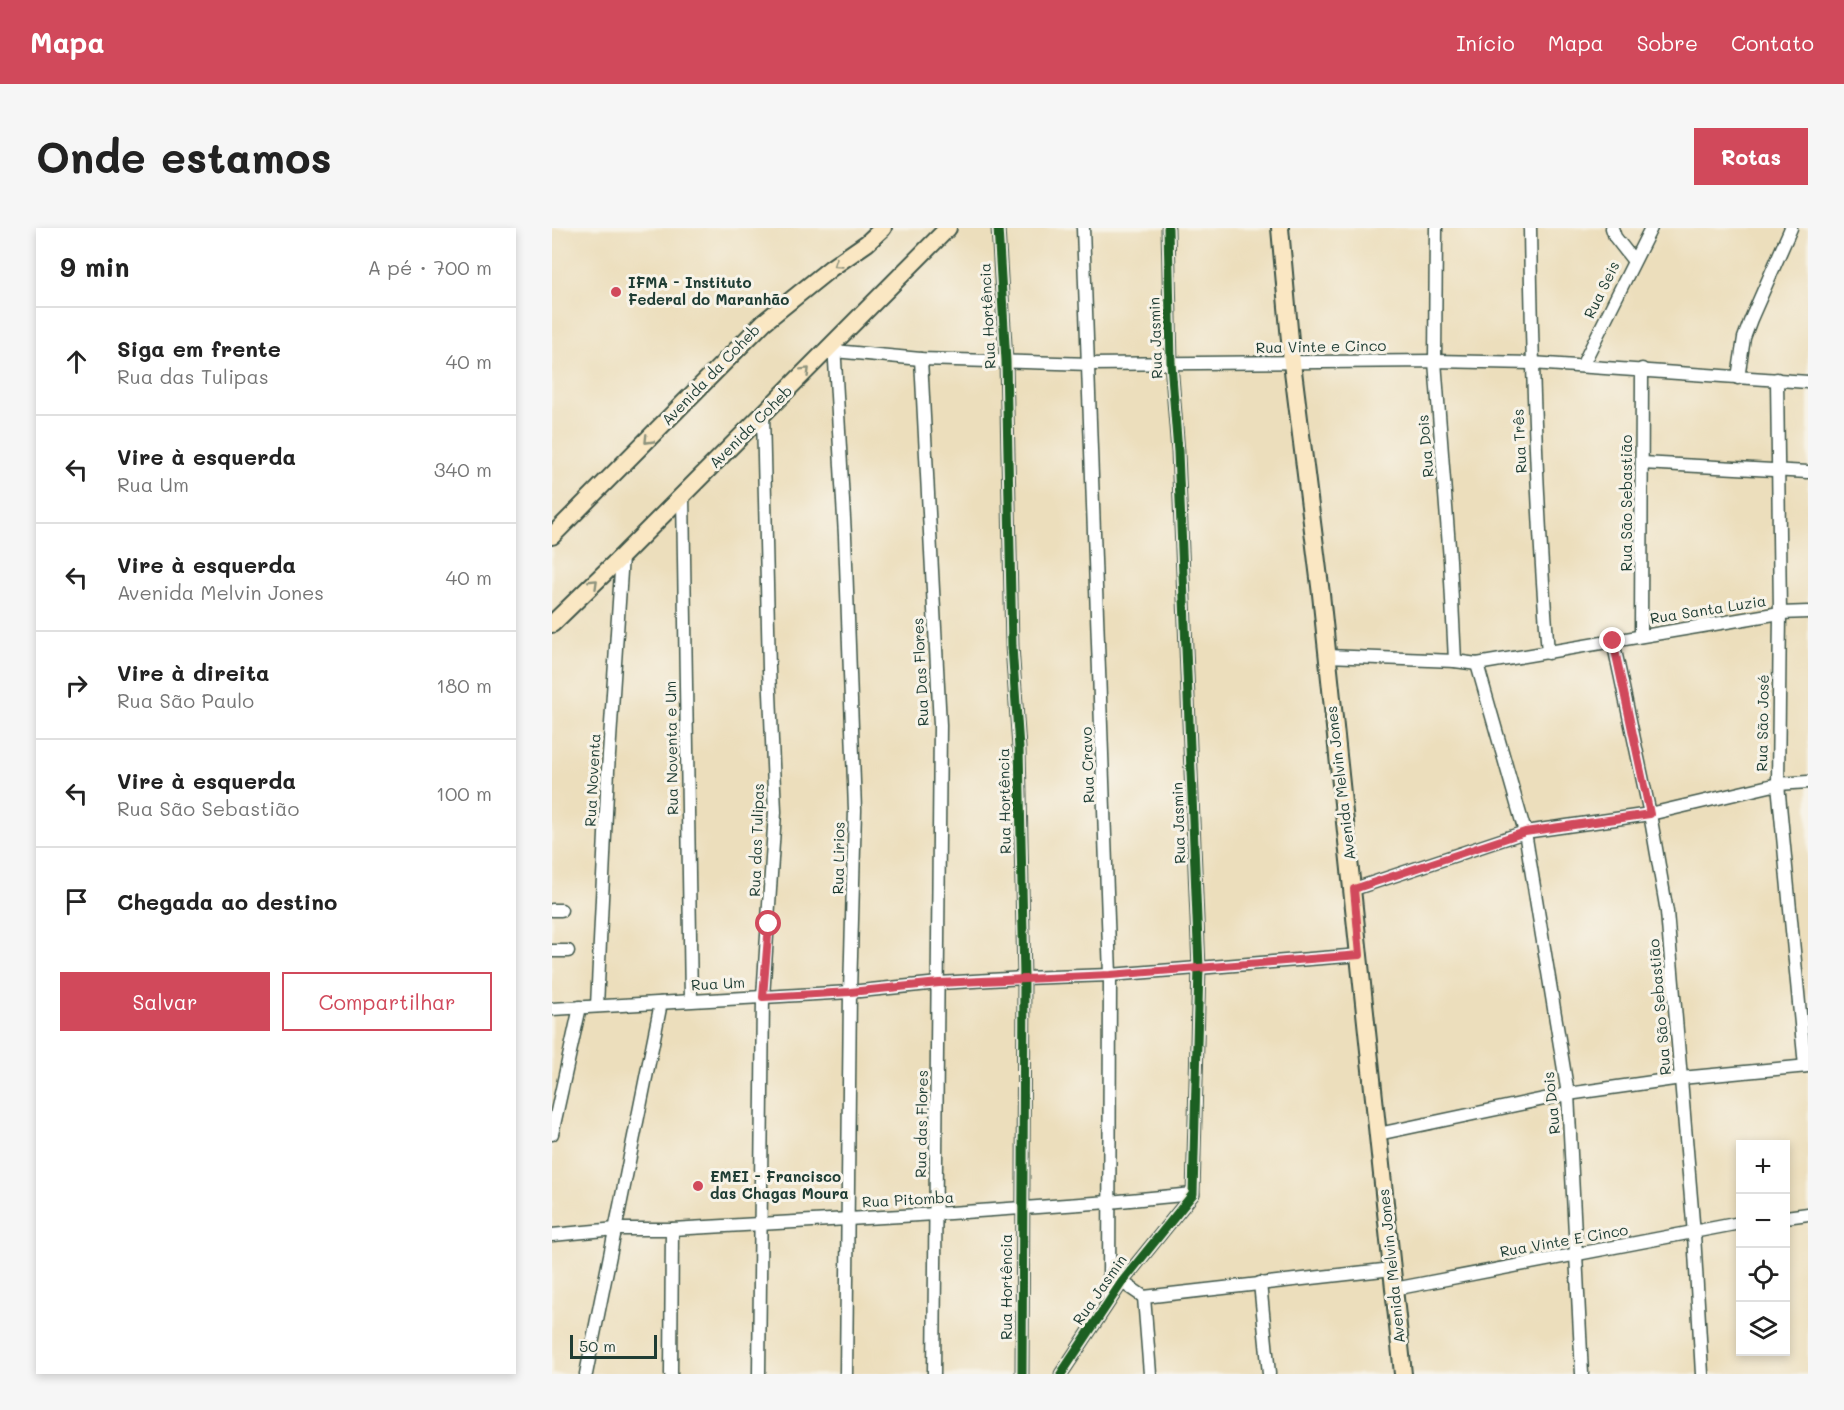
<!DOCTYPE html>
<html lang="pt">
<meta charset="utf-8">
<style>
body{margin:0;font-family:Mali,sans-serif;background:#f6f6f6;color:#222}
.controls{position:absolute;right:18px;bottom:18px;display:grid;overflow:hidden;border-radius:0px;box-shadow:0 3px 9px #0003}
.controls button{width:54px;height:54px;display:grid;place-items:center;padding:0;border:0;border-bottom:2px solid #e0e0e0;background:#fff;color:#222;font:30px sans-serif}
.scale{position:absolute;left:18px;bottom:15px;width:87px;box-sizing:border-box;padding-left:6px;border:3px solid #1f3d34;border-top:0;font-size:16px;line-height:21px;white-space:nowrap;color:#1f3d34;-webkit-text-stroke:4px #f7f3e8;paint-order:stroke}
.stop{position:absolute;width:18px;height:18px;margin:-14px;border:4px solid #d1495b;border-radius:50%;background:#fff}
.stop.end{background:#d1495b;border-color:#fff;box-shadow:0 2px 6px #0008}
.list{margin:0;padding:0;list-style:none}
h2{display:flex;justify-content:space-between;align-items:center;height:78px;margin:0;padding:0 24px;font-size:26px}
h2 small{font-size:20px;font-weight:400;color:#767676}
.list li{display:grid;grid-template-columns:39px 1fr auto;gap:18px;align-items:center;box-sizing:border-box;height:108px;padding:0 24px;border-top:2px solid #e0e0e0}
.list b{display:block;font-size:22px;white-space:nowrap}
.list p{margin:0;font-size:20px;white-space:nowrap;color:#767676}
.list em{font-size:20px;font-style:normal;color:#767676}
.actions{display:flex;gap:12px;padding:18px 24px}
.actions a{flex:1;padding:14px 0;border:2px solid #d1495b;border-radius:0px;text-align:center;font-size:21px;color:#d1495b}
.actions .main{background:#d1495b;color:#fff}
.icon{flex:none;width:33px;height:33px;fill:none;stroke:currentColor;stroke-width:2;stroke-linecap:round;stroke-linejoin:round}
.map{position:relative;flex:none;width:1256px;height:1146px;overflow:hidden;border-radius:0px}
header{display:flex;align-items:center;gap:36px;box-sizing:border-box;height:84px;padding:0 30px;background:#d1495b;color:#fff}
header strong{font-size:28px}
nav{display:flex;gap:33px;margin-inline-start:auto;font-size:21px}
.intro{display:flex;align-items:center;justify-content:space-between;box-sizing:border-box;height:144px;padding:0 36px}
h1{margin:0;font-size:42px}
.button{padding:15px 27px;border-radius:0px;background:#d1495b;color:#fff;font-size:21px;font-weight:700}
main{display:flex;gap:36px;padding:0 36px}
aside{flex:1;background:#fff;border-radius:0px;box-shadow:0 3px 9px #0003}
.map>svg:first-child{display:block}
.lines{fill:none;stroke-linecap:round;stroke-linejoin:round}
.minor-casing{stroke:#3e5548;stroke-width:15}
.secondary-casing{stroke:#3e5548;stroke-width:20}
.minor{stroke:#fff;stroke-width:12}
.secondary{stroke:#fae7c3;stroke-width:16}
.cycleway-casing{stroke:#f7f3e8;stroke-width:13}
.cycleway{stroke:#1b5e20;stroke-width:9}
.oneway{stroke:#8c927c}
.route{stroke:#d1495b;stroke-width:8}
.poi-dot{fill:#d1495b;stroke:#f7f3e8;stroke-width:2}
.labels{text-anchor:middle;stroke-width:6;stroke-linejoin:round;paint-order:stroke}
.poi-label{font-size:15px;font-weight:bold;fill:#1f3d34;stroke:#f7f3e8;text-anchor:start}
.street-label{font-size:15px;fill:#1f3d34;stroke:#f7f3e8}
</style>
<header>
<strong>Mapa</strong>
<nav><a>Início</a><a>Mapa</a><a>Sobre</a><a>Contato</a></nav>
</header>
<div class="intro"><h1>Onde estamos</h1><a class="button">Rotas</a></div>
<main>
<aside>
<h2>9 min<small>A pé · 700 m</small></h2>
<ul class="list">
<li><svg class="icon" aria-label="ahead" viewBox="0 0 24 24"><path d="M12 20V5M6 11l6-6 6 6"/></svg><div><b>Siga em frente</b><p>Rua das Tulipas</p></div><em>40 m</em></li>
<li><svg class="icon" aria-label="left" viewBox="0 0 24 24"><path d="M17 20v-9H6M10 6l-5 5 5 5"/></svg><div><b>Vire à esquerda</b><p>Rua Um</p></div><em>340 m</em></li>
<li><svg class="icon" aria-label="left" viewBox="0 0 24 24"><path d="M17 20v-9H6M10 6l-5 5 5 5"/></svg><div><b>Vire à esquerda</b><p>Avenida Melvin Jones</p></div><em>40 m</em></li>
<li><svg class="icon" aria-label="right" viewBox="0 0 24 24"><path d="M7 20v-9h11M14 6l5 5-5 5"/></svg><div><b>Vire à direita</b><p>Rua São Paulo</p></div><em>180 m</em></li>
<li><svg class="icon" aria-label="left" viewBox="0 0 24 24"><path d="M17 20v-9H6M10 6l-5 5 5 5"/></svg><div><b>Vire à esquerda</b><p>Rua São Sebastião</p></div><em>100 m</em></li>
<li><svg class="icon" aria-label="arrive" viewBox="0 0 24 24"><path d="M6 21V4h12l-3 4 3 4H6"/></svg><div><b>Chegada ao destino</b></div></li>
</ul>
<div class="actions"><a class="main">Salvar</a><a>Compartilhar</a></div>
</aside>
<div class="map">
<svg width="1256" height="1146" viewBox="0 0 1256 1146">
<rect width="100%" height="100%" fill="#f7f3e8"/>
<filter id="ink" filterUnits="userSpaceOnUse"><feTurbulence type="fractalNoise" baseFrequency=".0167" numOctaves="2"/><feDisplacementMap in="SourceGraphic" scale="12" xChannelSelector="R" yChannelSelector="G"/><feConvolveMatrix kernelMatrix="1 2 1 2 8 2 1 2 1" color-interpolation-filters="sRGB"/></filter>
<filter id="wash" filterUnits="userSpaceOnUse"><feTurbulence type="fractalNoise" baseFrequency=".008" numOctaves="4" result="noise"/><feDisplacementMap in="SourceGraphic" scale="24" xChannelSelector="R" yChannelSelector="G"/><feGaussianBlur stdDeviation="1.35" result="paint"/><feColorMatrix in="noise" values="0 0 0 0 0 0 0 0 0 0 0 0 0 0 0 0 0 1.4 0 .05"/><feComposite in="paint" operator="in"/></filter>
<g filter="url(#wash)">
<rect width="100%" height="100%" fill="#ecdebc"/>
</g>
<g filter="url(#ink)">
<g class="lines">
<g class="minor-casing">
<g id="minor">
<polyline points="446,0 454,133 460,418 467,520 472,750 470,1146"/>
<polyline points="531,0 558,747 557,1072"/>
<polyline points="884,0 883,133 898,332 903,433"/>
<path d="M 978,0 C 980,142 985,284 996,425"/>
<polyline points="1060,0 1063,9 1081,32"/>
<polyline points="282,115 293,308 303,582 298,764 294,1146"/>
<polyline points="282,123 369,131 538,136 883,133 980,135 1256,154"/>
<polyline points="369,131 388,497 382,1146"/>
<polyline points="1030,138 1099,0"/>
<polyline points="1186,150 1192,110 1199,91 1239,0"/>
<polyline points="1225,151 1228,385 1226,556 1253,838"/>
<polyline points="1090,235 1256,244"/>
<polyline points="131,267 139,772"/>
<polyline points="1089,408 1090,141"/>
<polyline points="1061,413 1098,586 1115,684 1142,1006 1150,1146"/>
<polyline points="775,428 903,433 925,436 1228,385 1256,384"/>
<polyline points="925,436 973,604 1016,866 1030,1146"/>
<polyline points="802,661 973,604 1098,586 1226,556 1256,554"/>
<polyline points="0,682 9,682"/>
<polyline points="0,723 16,723"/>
<polyline points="45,778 56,542 70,328"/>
<polyline points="0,781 298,764 387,755 472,750 558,747 808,727"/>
<polyline points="0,906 28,779"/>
<polyline points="826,906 1016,866 1129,850 1256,838"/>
<polyline points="1234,989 1256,986"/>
<polyline points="0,1007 64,1001 120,1001 384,986 557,974 641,966"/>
<polyline points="570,1054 592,1069 840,1041"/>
<polyline points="708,1055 717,1146"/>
<polyline points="842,1061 1188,995"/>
<polyline points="592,1069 598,1146"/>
<polyline points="34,1146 109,775"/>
<polyline points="119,1146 120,1001"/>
<polyline points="207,1146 211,769 223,584 217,441 211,186"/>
<polyline points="509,1146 570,1054 641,966 647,740 626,224 619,135 616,0"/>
</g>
</g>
<g class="secondary-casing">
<g id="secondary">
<polyline points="728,0 740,135 769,366 851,1146"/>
<polyline points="0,308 212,94 279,40 315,15 331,0"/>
<polyline points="0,396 70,328 396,0"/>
</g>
</g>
<use href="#minor" class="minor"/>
<use href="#secondary" class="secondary"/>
<g class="cycleway-casing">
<g id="cycleway">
<polyline points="446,0 454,133 460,418 467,520 472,750 470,1146"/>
<polyline points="509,1146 570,1054 641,966 647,740 626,224 619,135 616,0"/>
</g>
</g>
<use href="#cycleway" class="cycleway"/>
</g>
<defs><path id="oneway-chevron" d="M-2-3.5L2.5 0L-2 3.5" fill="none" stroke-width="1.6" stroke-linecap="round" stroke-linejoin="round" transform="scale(1.5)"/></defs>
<g class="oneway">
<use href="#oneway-chevron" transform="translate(285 36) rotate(145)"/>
<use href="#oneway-chevron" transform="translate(254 143) rotate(-45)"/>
<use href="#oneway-chevron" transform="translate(96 212) rotate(134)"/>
<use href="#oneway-chevron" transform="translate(42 355) rotate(-44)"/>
</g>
</g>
<g class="lines" filter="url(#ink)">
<polyline class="route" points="217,696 211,769 298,764 387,755 558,747 808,727 802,661 973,604 1098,586 1061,413"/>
</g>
<g class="poi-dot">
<circle cx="64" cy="64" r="6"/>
<circle cx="146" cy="958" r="6"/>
</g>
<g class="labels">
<g class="poi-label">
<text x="76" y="60">IFMA - Instituto<tspan x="76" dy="17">Federal do Maranhão</tspan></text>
<text x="158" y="954">EMEI - Francisco<tspan x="158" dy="17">das Chagas Moura</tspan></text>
</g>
<g class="street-label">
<text transform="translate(1050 62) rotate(-64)" y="5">Rua Seis</text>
<text transform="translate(436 88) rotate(-93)" y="5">Rua Hortência</text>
<text transform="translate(604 110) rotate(-92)" y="5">Rua Jasmin</text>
<text transform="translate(769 119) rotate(-1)" y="5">Rua Vinte e Cinco</text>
<text transform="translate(159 147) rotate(-46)" y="5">Avenida da Coheb</text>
<text transform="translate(199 199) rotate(-45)" y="5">Avenida Coheb</text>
<text transform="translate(968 213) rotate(-93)" y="5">Rua Três</text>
<text transform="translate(874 218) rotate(-95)" y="5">Rua Dois</text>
<text transform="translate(1075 275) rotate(-90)" y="5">Rua São Sebastião</text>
<text transform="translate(1156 382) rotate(-9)" y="5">Rua Santa Luzia</text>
<text transform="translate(369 444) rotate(-93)" y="5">Rua Das Flores</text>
<text transform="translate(1211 495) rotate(-89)" y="5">Rua São José</text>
<text transform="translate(120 520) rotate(-91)" y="5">Rua Noventa e Um</text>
<text transform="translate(536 537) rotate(-92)" y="5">Rua Cravo</text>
<text transform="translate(41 552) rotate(-87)" y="5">Rua Noventa</text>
<text transform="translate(789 555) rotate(-97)" y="5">Avenida Melvin Jones</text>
<text transform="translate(453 573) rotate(-91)" y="5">Rua Hortência</text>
<text transform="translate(627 595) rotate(-92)" y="5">Rua Jasmin</text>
<text transform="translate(205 612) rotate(-88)" y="5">Rua das Tulipas</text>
<text transform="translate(287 630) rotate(-89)" y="5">Rua Lirios</text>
<text transform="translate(166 756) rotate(-3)" y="5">Rua Um</text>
<text transform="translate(1108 779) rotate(-95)" y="5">Rua São Sebastião</text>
<text transform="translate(1000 875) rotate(-96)" y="5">Rua Dois</text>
<text transform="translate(370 896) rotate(-89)" y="5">Rua das Flores</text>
<text transform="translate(356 972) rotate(-3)" y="5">Rua Pitomba</text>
<text transform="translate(1012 1013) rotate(-10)" y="5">Rua Vinte E Cinco</text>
<text transform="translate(840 1038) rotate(-96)" y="5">Avenida Melvin Jones</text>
<text transform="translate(455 1059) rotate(-90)" y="5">Rua Hortência</text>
<text transform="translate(548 1062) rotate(-55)" y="5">Rua Jasmin</text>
</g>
</g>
</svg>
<div class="controls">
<button>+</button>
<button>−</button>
<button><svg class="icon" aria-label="locate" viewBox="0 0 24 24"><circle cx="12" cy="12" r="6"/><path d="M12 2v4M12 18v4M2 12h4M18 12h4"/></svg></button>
<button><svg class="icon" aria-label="layers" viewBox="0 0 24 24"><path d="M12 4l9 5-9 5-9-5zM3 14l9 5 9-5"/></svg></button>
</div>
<div class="scale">50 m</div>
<div class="stop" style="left:217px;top:696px"></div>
<div class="stop end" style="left:1061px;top:413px"></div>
</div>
</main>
